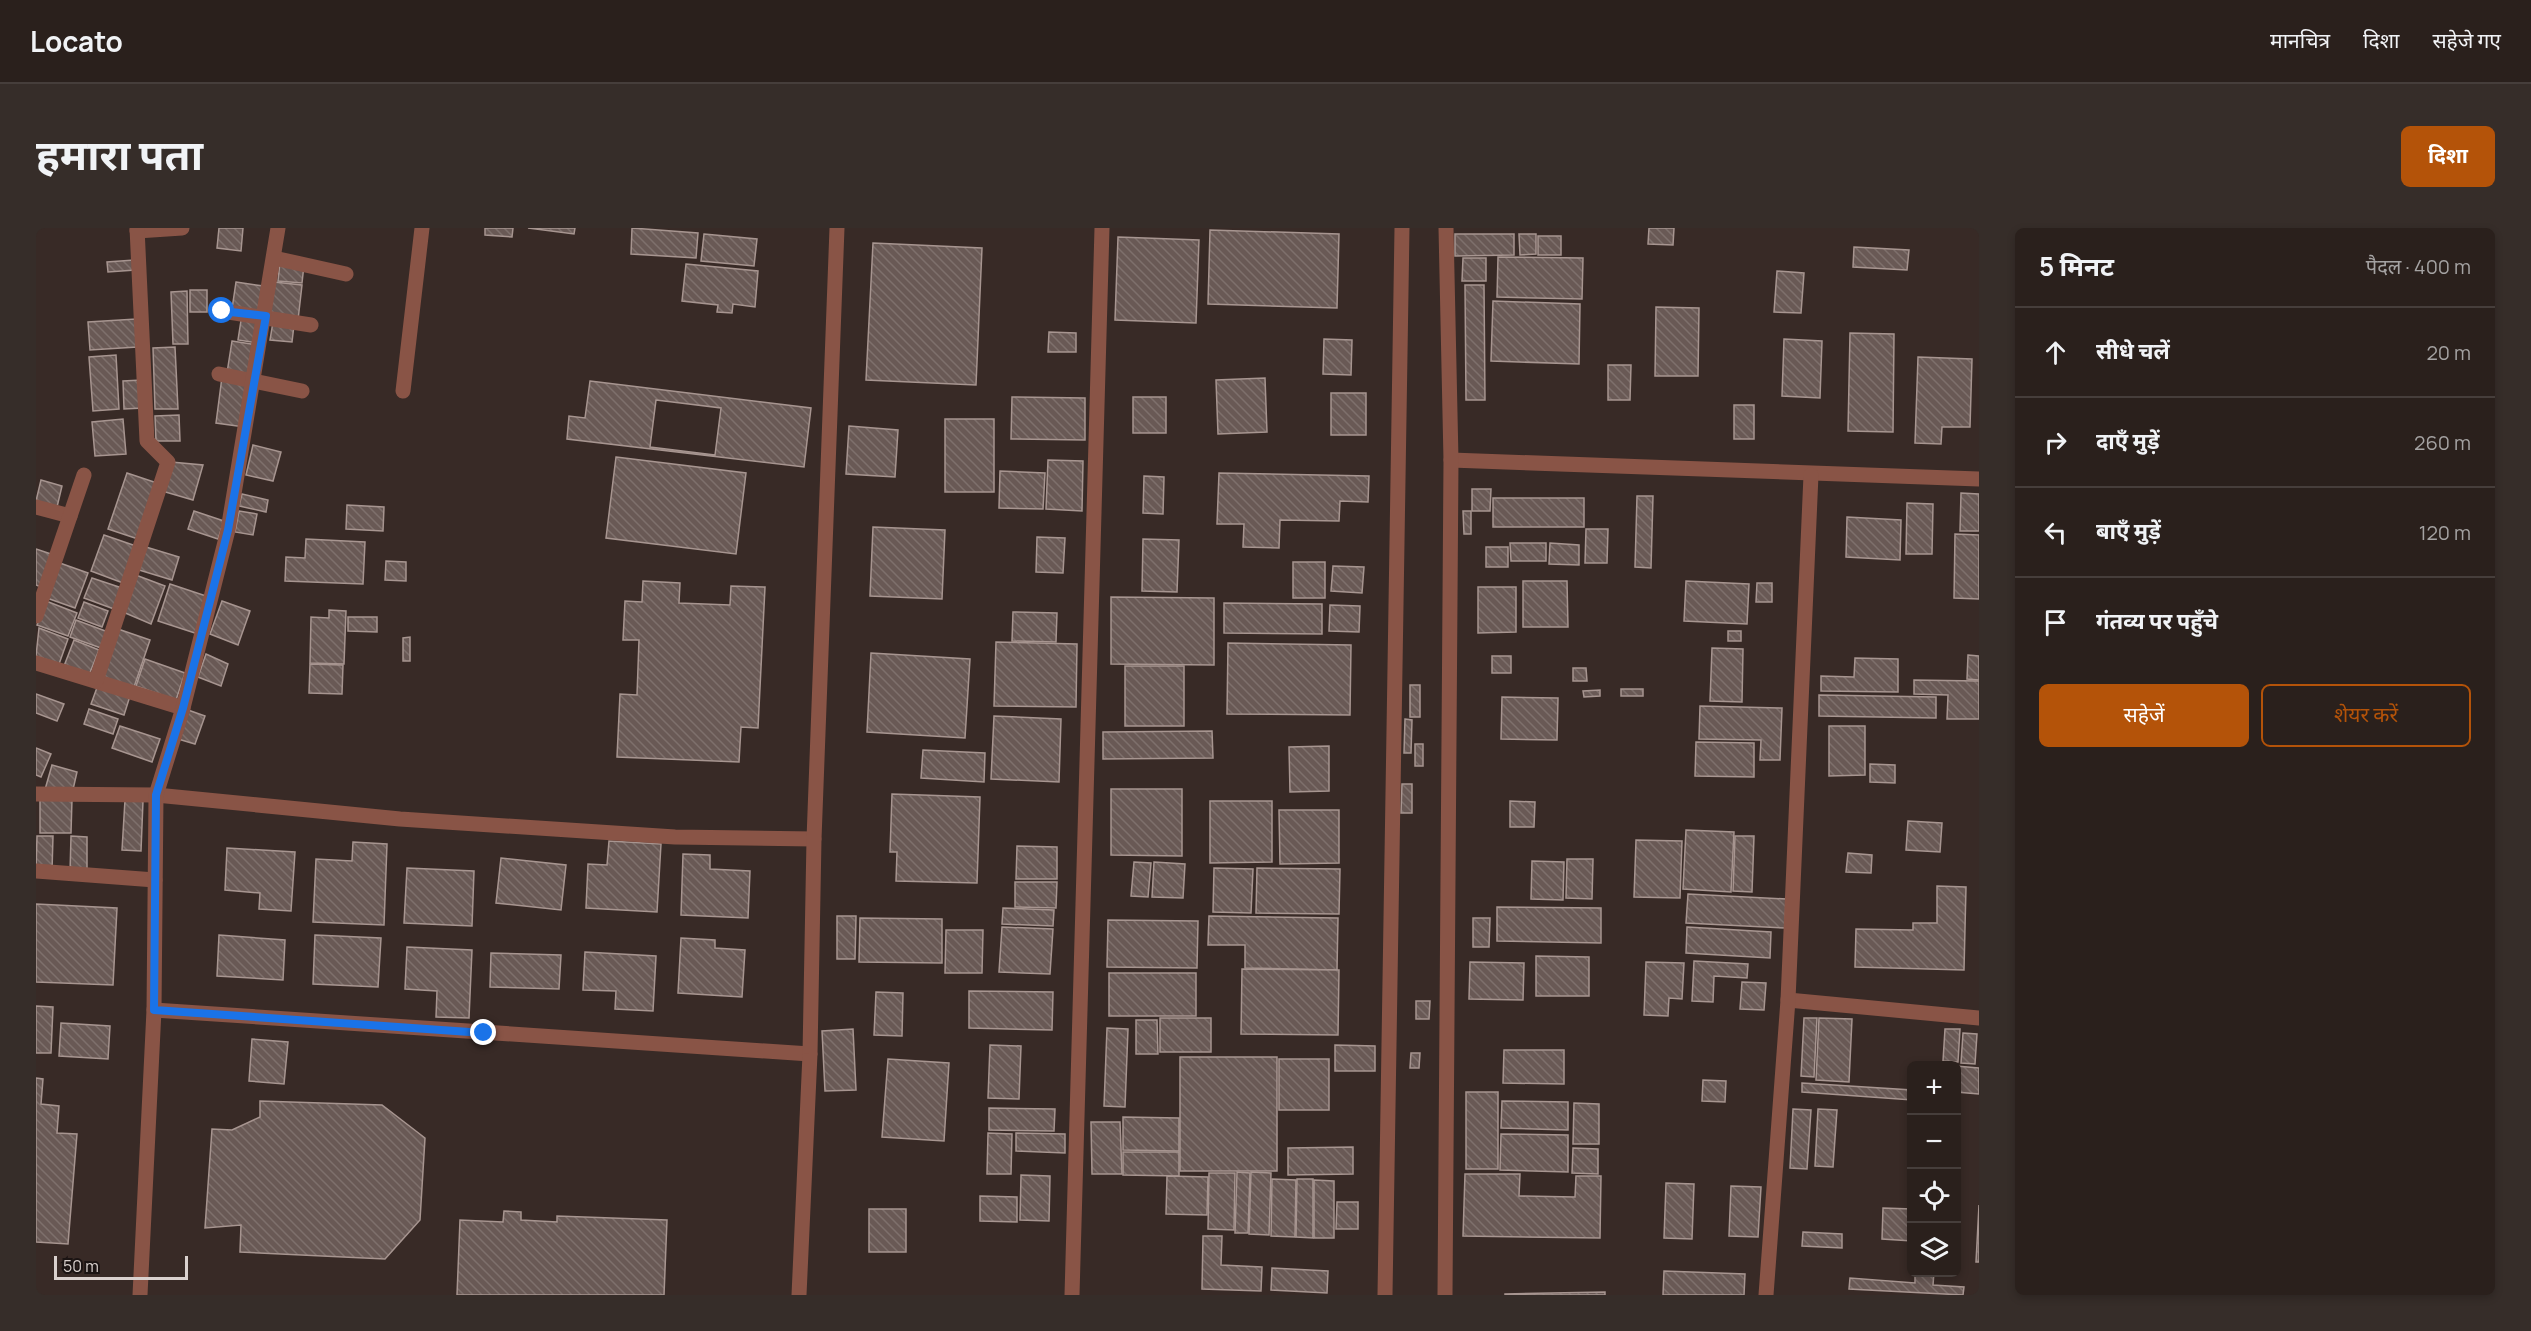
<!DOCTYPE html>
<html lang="hi">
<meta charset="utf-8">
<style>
body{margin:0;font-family:Manrope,"Noto Sans Devanagari",sans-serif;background:#362d29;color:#f1f3f6}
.controls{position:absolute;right:18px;bottom:18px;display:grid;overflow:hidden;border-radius:9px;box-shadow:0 3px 9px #0003}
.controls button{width:54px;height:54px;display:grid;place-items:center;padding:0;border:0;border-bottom:2px solid #463e3b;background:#2a201c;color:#f1f3f6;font:30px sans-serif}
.scale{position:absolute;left:18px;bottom:15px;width:134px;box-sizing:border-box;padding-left:6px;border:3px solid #dad1ce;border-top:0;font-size:16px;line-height:21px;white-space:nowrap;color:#dad1ce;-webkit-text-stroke:4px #1b1413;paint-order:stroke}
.stop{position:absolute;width:18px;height:18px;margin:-14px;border:4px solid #1a73e8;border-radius:50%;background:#fff}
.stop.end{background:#1a73e8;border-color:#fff;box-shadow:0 2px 6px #0008}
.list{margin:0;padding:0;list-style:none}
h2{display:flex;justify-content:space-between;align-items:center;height:78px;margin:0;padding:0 24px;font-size:26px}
h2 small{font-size:20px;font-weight:400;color:#a5a3a3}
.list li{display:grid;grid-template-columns:39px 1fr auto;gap:18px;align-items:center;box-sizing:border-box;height:90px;padding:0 24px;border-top:2px solid #463e3b}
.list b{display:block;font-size:22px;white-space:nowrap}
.list em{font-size:20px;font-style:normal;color:#a5a3a3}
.actions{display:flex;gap:12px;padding:18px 24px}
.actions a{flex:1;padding:14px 0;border:2px solid #b45309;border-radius:9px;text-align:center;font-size:21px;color:#b45309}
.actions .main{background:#b45309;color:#fff}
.icon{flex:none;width:33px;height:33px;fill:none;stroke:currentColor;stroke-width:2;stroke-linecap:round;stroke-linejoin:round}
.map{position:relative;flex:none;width:1943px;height:1067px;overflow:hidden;border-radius:9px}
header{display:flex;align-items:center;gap:36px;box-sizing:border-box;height:84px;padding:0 30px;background:#2a201c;border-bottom:2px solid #463e3b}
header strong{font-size:28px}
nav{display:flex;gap:33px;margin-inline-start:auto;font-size:21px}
.intro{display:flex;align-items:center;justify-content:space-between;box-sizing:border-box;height:144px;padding:0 36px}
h1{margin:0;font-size:42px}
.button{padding:15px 27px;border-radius:9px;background:#b45309;color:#fff;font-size:21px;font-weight:700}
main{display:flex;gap:36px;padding:0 36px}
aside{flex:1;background:#2a201c;border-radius:9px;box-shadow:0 3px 9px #0003}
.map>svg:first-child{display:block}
.building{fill:url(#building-back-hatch);stroke:#a79590;stroke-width:1.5;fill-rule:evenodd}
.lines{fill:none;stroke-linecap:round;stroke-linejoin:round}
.minor{stroke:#895446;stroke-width:15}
.route{stroke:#1a73e8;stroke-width:8}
</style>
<header>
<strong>Locato</strong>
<nav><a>मानचित्र</a><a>दिशा</a><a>सहेजे गए</a></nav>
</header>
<div class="intro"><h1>हमारा पता</h1><a class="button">दिशा</a></div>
<main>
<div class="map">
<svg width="1943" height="1067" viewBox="0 0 1943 1067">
<defs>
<pattern id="building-back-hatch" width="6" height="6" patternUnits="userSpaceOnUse" patternTransform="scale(1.5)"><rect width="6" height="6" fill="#695955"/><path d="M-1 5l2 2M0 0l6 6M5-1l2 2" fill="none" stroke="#7e706c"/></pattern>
</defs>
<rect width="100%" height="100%" fill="#382a26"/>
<g class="building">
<polygon points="183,0 207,0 205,23 181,20"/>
<polygon points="449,0 477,0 476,9 449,7"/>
<polygon points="492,0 539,0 538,6"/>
<polygon points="596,0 662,5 660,30 595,26"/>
<polygon points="1613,0 1638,0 1637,17 1612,16"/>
<polygon points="1174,2 1303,6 1301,80 1172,76"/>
<polygon points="668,6 721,11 718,38 665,33"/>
<polygon points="1419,6 1478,6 1478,27 1419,28"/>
<polygon points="1483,6 1500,6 1500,26 1484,27"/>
<rect x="1502" y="8" width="23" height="19"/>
<polygon points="1082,9 1163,12 1160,95 1079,92"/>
<polygon points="837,15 946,20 940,157 830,152"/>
<polygon points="1818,19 1873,22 1871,42 1817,39"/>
<polygon points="1462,29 1547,30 1546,71 1461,69"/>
<polygon points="1427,30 1450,30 1450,53 1426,53"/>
<polygon points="98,32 99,42 72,44 71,34"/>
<polygon points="244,34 268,37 266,55 242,53"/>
<polygon points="650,36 722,43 719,79 697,76 696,85 681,84 682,77 646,73"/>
<polygon points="1741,43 1768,45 1765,85 1738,84"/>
<polygon points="200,54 227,58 223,85 196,81"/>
<polygon points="238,54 266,57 262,92 234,88"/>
<polygon points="1429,57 1448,57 1449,172 1430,172"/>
<rect x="154" y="62" width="17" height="22"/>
<polygon points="151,63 152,116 137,116 135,64"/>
<polygon points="1457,73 1544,76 1543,136 1455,133"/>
<polygon points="1620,79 1663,80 1662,148 1619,148"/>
<polygon points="206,86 225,89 221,115 202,112"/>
<polygon points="100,91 101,119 54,122 52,94"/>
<polygon points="237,94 258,97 256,114 234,112"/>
<polygon points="1013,104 1040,105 1040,124 1012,124"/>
<polygon points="1814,105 1858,106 1857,204 1812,203"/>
<polygon points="1288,111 1316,112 1315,147 1287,146"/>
<polygon points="1748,111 1786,113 1784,170 1746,168"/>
<polygon points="196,113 221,117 215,149 191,145"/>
<polygon points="139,119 142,181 119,181 117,120"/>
<polygon points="80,127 83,181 57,183 53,129"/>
<polygon points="1882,129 1936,131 1934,199 1906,199 1905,216 1879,215"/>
<polygon points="1572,137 1595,137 1594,172 1572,172"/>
<polygon points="186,149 214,153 208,199 180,195"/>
<polygon points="1229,150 1231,204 1182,206 1180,152"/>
<polygon points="106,152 107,180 88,181 87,153"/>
<path d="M 554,153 L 775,180 L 768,239 L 531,211 L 533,188 L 549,190 ZM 620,172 L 685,180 L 679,227 L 614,219 Z"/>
<rect x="1295" y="165" width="35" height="42"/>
<polygon points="976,169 1049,170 1049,212 975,211"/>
<rect x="1097" y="169" width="33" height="36"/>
<rect x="1698" y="177" width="20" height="34"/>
<polygon points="143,187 144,213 120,213 119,188"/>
<polygon points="87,191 90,226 59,228 56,194"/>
<rect x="909" y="191" width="49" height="73"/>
<polygon points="813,198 862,202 859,249 810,246"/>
<polygon points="217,217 245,224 237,253 210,247"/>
<polygon points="580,229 710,245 700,326 570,310"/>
<polygon points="1012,232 1047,233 1046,283 1010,281"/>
<polygon points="135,234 167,237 157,272 126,263"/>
<polygon points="964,243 1009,245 1007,281 963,280"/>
<polygon points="91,245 121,255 102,311 72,301"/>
<polygon points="1183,245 1333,248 1332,274 1304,273 1303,293 1244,292 1243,320 1207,319 1208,296 1181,296"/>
<polygon points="1108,248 1128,249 1127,286 1107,285"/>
<polygon points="5,252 26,258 21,279 0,273"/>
<polygon points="1436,261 1455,261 1454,283 1436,283"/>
<polygon points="1925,265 1943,266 1943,303 1924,303"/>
<polygon points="206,266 232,272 230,284 203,278"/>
<polygon points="1601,268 1617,268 1615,340 1599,339"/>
<rect x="1457" y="270" width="91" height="29"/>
<polygon points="1871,275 1897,276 1896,326 1870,326"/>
<polygon points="311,277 348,279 347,303 310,301"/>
<polygon points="158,283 188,293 182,311 152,301"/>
<polygon points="203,283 221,286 217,307 199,304"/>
<polygon points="1427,283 1435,283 1435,306 1428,306"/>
<polygon points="1811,289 1865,292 1864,332 1810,329"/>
<polygon points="837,299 909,302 906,371 834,368"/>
<polygon points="1550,301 1572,301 1571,335 1549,335"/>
<polygon points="1919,306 1943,307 1943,371 1918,370"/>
<polygon points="68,307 100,318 87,355 55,343"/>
<polygon points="1001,309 1029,310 1027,345 1000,344"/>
<polygon points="270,311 329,314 327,356 249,353 250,329 269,330"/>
<polygon points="1107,311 1143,312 1141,364 1106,363"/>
<polygon points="1474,315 1510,315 1510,333 1475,333"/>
<polygon points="1514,315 1543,317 1543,337 1513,336"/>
<polygon points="110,319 143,329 136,352 103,342"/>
<rect x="1450" y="319" width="22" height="20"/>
<polygon points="0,321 18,327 7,360 0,357"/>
<polygon points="350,333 370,334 370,353 349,352"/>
<polygon points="21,334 52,345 39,380 8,369"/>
<rect x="1257" y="334" width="32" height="36"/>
<polygon points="1297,338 1328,339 1326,365 1295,363"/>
<polygon points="97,346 129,358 115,396 87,384"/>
<polygon points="56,350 86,360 78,381 48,370"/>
<polygon points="607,353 644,355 643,375 694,377 695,358 729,359 722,500 705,499 703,534 581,529 584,466 601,467 603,412 587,412 589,373 606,374"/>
<polygon points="1487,353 1531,353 1532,399 1487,399"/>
<polygon points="1650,353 1713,356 1711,396 1648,393"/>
<polygon points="1721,355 1736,355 1736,374 1720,374"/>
<polygon points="134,356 173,369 162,406 122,393"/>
<polygon points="1442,359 1480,359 1480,404 1442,405"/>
<polygon points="1075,369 1178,370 1178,437 1075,436"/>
<polygon points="10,373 41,385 32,408 1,397"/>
<polygon points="186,373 214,383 202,417 174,406"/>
<polygon points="48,374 72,383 66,399 42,390"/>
<polygon points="1188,375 1286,376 1286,406 1188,405"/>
<polygon points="1294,377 1324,378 1323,404 1293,403"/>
<polygon points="293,382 310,383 308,436 274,435 275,389 293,390"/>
<polygon points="977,384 1021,385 1020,414 976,413"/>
<polygon points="312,389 341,389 341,404 312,403"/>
<polygon points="40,392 72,404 65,420 34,409"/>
<polygon points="3,400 32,411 23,436 0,428"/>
<polygon points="82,401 114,412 97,462 65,451"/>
<rect x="1692" y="403" width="13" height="10"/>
<polygon points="374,409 374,433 367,433 367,410"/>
<polygon points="38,412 63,422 53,447 28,438"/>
<polygon points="960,414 1041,416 1040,479 958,478"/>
<polygon points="1192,415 1315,417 1314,487 1191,486"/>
<polygon points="1676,420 1707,421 1706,474 1674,473"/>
<polygon points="835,425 934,431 929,510 831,504"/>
<polygon points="170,426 192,436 185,458 162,449"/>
<polygon points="1932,427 1943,428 1943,452 1931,451"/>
<rect x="1456" y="428" width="19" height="17"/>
<polygon points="1819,430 1862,431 1862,464 1785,463 1785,448 1818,449"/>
<polygon points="109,431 149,445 140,472 100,458"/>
<polygon points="274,436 307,437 306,466 273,465"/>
<rect x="1089" y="438" width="59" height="60"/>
<polygon points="1537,440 1550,440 1551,453 1537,453"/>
<polygon points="1878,452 1943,453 1943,491 1911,491 1912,467 1878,466"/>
<polygon points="62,457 94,468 88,487 55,476"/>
<rect x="1374" y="457" width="10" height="32"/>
<rect x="1585" y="461" width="22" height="7"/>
<polygon points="1564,462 1564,468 1548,469 1547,463"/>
<polygon points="0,466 28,476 21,493 0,485"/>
<polygon points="1783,467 1900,469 1900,490 1783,488"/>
<polygon points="1466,469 1522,470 1521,512 1465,511"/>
<polygon points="1664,478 1746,480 1744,532 1724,532 1725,512 1663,511"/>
<polygon points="53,481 82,491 77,506 48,496"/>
<polygon points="152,482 169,488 159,516 142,511"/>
<polygon points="958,488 1025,491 1023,554 955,551"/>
<polygon points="1369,491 1376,492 1375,525 1368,525"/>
<polygon points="84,498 124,511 116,534 76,520"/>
<polygon points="1793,498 1829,498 1829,547 1793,548"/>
<polygon points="1176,503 1177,530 1067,531 1067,504"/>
<polygon points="1660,514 1718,515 1718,549 1659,548"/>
<rect x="1379" y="516" width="8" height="22"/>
<polygon points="1293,518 1293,563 1254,564 1253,519"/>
<polygon points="0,520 15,526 5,549 0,547"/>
<polygon points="887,522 949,525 948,554 885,550"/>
<polygon points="1834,536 1859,537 1859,555 1834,554"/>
<polygon points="16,537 41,544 36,566 8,565"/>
<polygon points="1366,556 1376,556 1376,585 1365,585"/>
<polygon points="1075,561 1146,561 1146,628 1075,627"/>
<polygon points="856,566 944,569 941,655 860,653 861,624 854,624"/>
<polygon points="4,571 36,571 35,605 4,605"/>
<polygon points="89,572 107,573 105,623 86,622"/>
<polygon points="1174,573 1236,573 1236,634 1174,635"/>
<polygon points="1474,573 1499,574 1498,599 1474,599"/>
<polygon points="1243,582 1303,582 1303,635 1244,636"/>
<polygon points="1872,593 1906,595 1904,624 1870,622"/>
<polygon points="1650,602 1698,604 1695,664 1647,661"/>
<polygon points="1,608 17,608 16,643 0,643"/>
<polygon points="35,608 51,609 51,646 34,645"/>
<polygon points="1699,608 1718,608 1716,664 1697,663"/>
<polygon points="1600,612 1646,613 1644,670 1598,669"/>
<polygon points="573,613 625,616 621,684 550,680 552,636 571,637"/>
<polygon points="317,614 351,616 348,697 277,694 280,631 316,633"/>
<polygon points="981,618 1021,619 1021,651 980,651"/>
<polygon points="191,620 259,624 255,683 223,681 224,665 189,662"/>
<polygon points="1812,625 1836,627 1835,645 1810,644"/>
<polygon points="647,626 674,627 674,641 714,643 712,690 645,687"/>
<polygon points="465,630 530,637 525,682 460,675"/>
<polygon points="1531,631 1557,631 1556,671 1530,670"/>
<polygon points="1496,633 1528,634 1527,672 1495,671"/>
<polygon points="1098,634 1115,635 1112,669 1095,668"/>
<polygon points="1118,634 1149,636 1147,670 1116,669"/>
<polygon points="371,640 438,643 436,698 368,695"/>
<polygon points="1178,640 1217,641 1215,685 1177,684"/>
<polygon points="1221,640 1304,641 1303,686 1220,685"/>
<polygon points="979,654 1021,654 1020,680 979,679"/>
<polygon points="1901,658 1930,659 1928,742 1819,739 1820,701 1877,702 1877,695 1901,695"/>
<polygon points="1652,666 1750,671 1749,700 1650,695"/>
<polygon points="0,676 81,680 77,757 0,754"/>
<polygon points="1461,679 1565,680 1565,715 1461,713"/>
<polygon points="967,680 1018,682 1017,698 966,696"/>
<polygon points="801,688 820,688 819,731 801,731"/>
<polygon points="1173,688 1302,690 1301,742 1209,740 1209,717 1172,717"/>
<polygon points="824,690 906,691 906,735 823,734"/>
<polygon points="1437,690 1454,690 1453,719 1437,719"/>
<polygon points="1072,692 1162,693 1161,740 1071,739"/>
<polygon points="966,699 1017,701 1014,746 963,744"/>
<polygon points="1651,699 1735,704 1734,730 1650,725"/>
<polygon points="910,702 947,702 946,745 909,745"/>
<polygon points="183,707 249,712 247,752 181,748"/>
<polygon points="279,707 345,710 342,759 277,756"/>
<polygon points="645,710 679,712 679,720 709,722 706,769 642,765"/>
<polygon points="371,719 436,722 433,790 400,789 401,763 369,761"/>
<polygon points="549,724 620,728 617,783 579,781 580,763 547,762"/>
<polygon points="455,725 525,727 523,761 454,759"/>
<polygon points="1500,728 1553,729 1553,768 1500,768"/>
<polygon points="1658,733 1712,736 1711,750 1678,748 1677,774 1656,773"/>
<polygon points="1434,734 1488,735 1487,772 1433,771"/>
<polygon points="1610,734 1648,735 1646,771 1633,770 1632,788 1608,787"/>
<polygon points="1206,741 1303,742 1302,807 1205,806"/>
<rect x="1073" y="745" width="87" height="43"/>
<polygon points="1706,754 1730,755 1728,782 1704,781"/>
<polygon points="933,763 1017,764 1016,802 933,800"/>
<polygon points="840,764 867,765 866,808 838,807"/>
<polygon points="1380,773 1394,773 1393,791 1380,791"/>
<polygon points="0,778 17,779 15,825 0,825"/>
<rect x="1124" y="790" width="51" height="34"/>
<polygon points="1768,790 1781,790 1778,849 1765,848"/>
<polygon points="1783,790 1816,791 1813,854 1780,852"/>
<polygon points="1100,792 1121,792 1122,826 1100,826"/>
<polygon points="25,795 74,798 72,831 23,828"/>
<polygon points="1071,800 1092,801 1089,879 1068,878"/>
<polygon points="817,801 820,862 789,863 786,803"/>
<polygon points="1909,801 1924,801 1922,834 1907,833"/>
<polygon points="1927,805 1941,806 1939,836 1925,835"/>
<polygon points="216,811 252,814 248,856 213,853"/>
<polygon points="954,817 985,818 983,871 952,870"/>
<polygon points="1299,817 1339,818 1339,843 1299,843"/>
<polygon points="1468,822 1528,822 1528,856 1467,855"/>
<polygon points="1375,825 1384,825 1383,840 1374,840"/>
<rect x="1144" y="829" width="97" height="114"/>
<polygon points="852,831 913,835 908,913 846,909"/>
<rect x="1243" y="831" width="50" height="51"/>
<polygon points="1920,838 1943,840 1943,866 1920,864"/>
<polygon points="0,850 7,851 5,876 23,878 21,905 41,906 32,1016 0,1014"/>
<polygon points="1667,852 1690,853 1689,874 1666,873"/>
<polygon points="1766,855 1876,862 1876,872 1766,864"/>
<rect x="1430" y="864" width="32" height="77"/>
<polygon points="224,873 346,877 389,910 384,992 349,1031 204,1024 205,997 169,1000 176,901 196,902 224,889"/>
<polygon points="1466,873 1532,874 1532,902 1465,900"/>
<polygon points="1538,875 1563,876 1563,916 1537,916"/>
<polygon points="953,880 1019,881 1018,903 953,902"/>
<polygon points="1757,881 1775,882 1771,941 1754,940"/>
<polygon points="1782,881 1801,882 1797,939 1779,938"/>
<polygon points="1087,889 1143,890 1143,923 1087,922"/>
<polygon points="1055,894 1084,894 1086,946 1056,946"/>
<polygon points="952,905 976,906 975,946 951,946"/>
<polygon points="980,905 1029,906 1029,925 980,923"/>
<polygon points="1465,906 1532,907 1532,944 1464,942"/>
<polygon points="1317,919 1317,946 1252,947 1252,920"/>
<polygon points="1537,920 1562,921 1562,946 1536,945"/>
<polygon points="1087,924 1143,924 1143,948 1087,947"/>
<polygon points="1201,944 1214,945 1212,1005 1199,1005"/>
<polygon points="1215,944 1235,945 1233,1007 1213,1006"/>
<polygon points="1173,945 1199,945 1198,1002 1172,1001"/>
<polygon points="1429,946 1484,946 1483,968 1539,969 1540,948 1565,948 1564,1010 1427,1008"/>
<polygon points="985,947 1014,948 1013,993 984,992"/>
<polygon points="1131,948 1172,949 1171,987 1130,986"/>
<polygon points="1236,951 1260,952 1259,1009 1235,1008"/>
<polygon points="1261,951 1277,951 1277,1010 1260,1009"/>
<polygon points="1278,952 1298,953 1298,1010 1278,1010"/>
<polygon points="1630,955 1658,956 1656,1011 1628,1010"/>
<polygon points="1695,958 1725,959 1722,1009 1693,1008"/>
<polygon points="944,968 981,969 981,994 944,993"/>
<polygon points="1301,974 1322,974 1322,1001 1300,1001"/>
<polygon points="1943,977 1943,1034 1940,1034"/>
<polygon points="1847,980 1876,981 1876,1013 1846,1011"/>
<rect x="833" y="981" width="37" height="43"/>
<polygon points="468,983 485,984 485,992 521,994 521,988 631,992 628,1067 421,1067 424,992 467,994"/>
<polygon points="1767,1004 1806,1006 1806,1020 1766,1018"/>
<polygon points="1167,1008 1186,1008 1185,1037 1226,1039 1225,1063 1166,1061"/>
<polygon points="1236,1040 1292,1043 1291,1065 1235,1062"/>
<polygon points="1628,1043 1709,1046 1708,1067 1627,1067"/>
<polygon points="1879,1044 1898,1044 1897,1057 1928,1059 1927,1067 1813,1061 1814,1050 1879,1055"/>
<polygon points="1569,1064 1569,1067 1469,1067 1469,1066"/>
</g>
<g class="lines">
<g class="minor">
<polyline points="101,3 146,0"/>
<polyline points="238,30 310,46"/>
<polyline points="186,83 275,97"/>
<polyline points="183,146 266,163"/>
<polyline points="367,163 386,0"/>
<polyline points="1415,232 1943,251"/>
<polyline points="0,279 34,288"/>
<polyline points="0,388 48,247"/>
<polyline points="0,435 147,480"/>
<polyline points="60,453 132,234 111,213 101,0"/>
<polyline points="0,566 120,567 364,591 639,609 778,611"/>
<polyline points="0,643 119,652"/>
<polyline points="1752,772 1943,790"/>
<polyline points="118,782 774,826"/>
<polyline points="104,1067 118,782 120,567 147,480 192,302 242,0"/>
<polyline points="763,1067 774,826 778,611 801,0"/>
<polyline points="1036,1067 1066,0"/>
<polyline points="1349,1067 1366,0"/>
<polyline points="1409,1067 1415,232 1410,0"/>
<polyline points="1730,1067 1752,772 1775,247"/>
</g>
</g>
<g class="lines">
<polyline class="route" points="186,83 230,88 192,302 147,480 120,567 118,782 448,805"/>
</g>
</svg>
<div class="controls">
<button>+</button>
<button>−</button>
<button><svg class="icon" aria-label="locate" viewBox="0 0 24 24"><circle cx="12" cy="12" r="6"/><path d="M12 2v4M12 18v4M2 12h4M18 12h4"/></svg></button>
<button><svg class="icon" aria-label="layers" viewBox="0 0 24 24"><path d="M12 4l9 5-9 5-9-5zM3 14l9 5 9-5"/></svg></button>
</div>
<div class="scale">50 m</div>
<div class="stop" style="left:186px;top:83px"></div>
<div class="stop end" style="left:448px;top:805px"></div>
</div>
<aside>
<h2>5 मिनट<small>पैदल · 400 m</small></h2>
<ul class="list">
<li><svg class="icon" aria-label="ahead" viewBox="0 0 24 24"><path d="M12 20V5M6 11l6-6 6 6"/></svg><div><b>सीधे चलें</b></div><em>20 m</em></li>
<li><svg class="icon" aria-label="right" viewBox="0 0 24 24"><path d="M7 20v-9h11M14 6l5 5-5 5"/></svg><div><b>दाएँ मुड़ें</b></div><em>260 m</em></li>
<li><svg class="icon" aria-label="left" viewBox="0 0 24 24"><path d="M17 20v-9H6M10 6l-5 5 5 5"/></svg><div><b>बाएँ मुड़ें</b></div><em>120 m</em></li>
<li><svg class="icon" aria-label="arrive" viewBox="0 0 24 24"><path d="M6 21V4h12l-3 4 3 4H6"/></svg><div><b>गंतव्य पर पहुँचे</b></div></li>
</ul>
<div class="actions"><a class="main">सहेजें</a><a>शेयर करें</a></div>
</aside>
</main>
